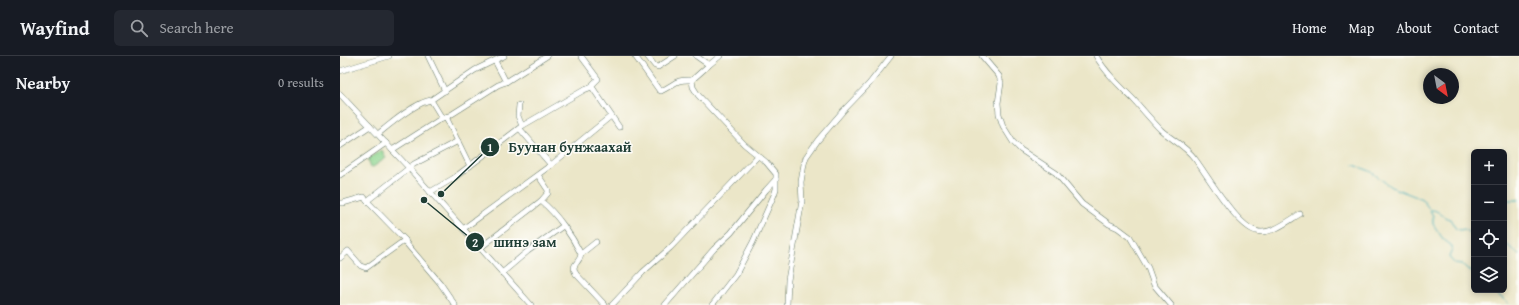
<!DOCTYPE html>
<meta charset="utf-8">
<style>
body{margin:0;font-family:"Gentium Book Plus",serif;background:#242831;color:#f1f3f6}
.controls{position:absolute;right:12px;bottom:12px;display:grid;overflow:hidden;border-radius:6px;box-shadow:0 2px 6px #0003}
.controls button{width:36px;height:36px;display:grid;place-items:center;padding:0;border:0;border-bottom:1px solid #363941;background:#171b24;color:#f1f3f6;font:20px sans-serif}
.compass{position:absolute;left:1083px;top:12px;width:36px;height:36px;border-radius:50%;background:#171b24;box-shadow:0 2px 6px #0003;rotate:148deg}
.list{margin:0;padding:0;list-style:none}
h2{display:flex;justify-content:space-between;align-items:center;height:52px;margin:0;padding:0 16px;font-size:17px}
h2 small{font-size:13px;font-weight:400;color:#9ea1a6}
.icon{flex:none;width:22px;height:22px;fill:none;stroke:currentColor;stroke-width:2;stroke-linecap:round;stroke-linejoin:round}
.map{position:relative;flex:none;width:1179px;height:249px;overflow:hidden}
header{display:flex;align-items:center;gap:24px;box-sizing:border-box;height:56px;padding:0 20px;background:#171b24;border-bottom:1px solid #363941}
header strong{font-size:19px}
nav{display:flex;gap:22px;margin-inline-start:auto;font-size:14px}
.search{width:280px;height:36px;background:#242831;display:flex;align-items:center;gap:10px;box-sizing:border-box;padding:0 14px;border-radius:6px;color:#9ea1a6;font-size:15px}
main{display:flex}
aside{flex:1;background:#171b24}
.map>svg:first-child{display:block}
.green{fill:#8fd690;stroke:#578a62}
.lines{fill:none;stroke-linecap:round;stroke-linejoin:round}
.stream{stroke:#3baab8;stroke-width:1}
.street-casing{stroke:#667868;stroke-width:6}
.street{stroke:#fff;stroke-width:5}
.leader{fill:none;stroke:#1f3d34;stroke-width:1.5}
.callout-dot{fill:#1f3d34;stroke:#fdfcf7;stroke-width:1.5}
.mark-label{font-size:12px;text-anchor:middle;font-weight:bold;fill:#fff}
.callout-label{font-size:14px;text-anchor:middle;font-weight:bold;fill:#1f3d34;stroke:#fdfcf7;stroke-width:3;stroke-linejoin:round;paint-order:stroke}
</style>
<header>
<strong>Wayfind</strong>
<div class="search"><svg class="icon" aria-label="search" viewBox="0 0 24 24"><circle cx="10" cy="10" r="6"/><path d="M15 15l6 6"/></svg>Search here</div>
<nav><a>Home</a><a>Map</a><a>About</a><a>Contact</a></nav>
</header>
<main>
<aside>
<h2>Nearby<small>0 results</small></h2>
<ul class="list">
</ul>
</aside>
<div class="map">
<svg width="1179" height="249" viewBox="0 0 1179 249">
<rect width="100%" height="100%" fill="#fdfcf7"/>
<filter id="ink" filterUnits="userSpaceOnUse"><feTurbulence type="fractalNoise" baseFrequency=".025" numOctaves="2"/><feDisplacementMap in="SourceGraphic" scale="8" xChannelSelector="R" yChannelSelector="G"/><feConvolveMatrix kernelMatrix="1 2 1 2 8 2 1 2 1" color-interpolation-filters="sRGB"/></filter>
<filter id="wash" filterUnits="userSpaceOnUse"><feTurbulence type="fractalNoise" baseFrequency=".012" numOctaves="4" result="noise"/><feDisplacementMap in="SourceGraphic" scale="16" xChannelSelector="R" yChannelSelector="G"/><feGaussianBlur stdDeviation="0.9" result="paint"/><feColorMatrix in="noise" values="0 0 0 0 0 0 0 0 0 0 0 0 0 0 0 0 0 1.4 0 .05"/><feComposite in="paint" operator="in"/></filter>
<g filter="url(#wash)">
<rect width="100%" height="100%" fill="#ebe6c8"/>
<polygon class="green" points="41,94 42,94 46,102 33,111 31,111 28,103"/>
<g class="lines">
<g class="stream">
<path d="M 1014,109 L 1030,115 L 1051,131 L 1082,143 L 1090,154 L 1093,160 L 1093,168 L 1103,183 L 1112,190 L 1112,194 L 1109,201 C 1113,207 1116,209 1123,209 L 1134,219"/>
<polyline points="1164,144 1179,144"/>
<path d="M 1091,154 C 1099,153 1102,162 1110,163 L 1116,173 L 1120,174 L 1124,173 L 1132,179 L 1134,179"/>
<polyline points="1164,186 1179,199"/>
<polyline points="1152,234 1167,246 1169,249"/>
</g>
</g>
</g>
<g filter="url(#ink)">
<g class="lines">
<g class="street-casing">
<g id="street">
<polyline points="88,0 105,35"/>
<path d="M 295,0 L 319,34 L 321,35 C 336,28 335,23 352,24"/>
<polyline points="307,0 315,10 318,11 335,0"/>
<polyline points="356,0 369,9 380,0"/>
<polyline points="642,0 659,20 661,27 658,47 659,58 663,70 673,86 681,94 716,117 742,148 769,168 778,172 790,181 808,212 814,229 831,249"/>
<path d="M 756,0 C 766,17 780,30 794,44 C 803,54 811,64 821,74 C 832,84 846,90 855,103 C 868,120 896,169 916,175 C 930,180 948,165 960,158"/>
<polyline points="155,5 166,26"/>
<polyline points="369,9 352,24 353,31 358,39 404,88 426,106 436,118 436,133 434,139 413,186 396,218 372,249"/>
<polyline points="0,15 49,0"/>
<polyline points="252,31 279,71"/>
<polyline points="0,38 69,112 191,249"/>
<polyline points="91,44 102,62"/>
<polyline points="179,49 178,60 182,70"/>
<polyline points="106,61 130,110"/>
<polyline points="180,73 211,109"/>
<path d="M 38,78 C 50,68 76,46 91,44 L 135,14 L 164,0"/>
<polyline points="0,90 30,70"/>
<polyline points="52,94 102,62 109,60 158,29 166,26 207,0"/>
<polyline points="0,119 46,87"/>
<path d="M 198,119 L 208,134 L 208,137 L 201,145 C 217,158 232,180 241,198 C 240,208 230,207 236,218 L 265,249"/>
<polyline points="90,136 114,122 182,70 244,34 252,31 253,28 258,23 241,0"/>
<polyline points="27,145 65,184 66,187 100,227 115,249"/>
<polyline points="0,147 3,147 24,141 27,145 74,108 118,85"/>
<polyline points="123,173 211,109 271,60"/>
<polyline points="140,192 201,145"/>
<polyline points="241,198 256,186"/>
<polyline points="0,202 8,195 21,210 26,212 65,184"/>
<polyline points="162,217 188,195 223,170"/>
<polyline points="272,249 303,216 330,192 418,100"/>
<polyline points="325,249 374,193 391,177 426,134 436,123"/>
<polyline points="447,249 448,224 462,145 461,126 464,108 466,101 478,84 503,55 529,28 551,0"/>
</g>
</g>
<use href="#street" class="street"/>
</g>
</g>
<path class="leader" d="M101 138L150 91M84 144L135 186"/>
<g class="callout-dot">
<circle cx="101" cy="138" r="4"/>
<circle cx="84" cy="144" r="4"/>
<circle cx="150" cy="91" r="10"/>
<circle cx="135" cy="186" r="10"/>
</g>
<g class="mark-label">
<text x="150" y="96">1</text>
<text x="135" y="191">2</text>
</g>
<g class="callout-label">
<text x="230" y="96">Буунан бунжаахай</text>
<text x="185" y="191">шинэ зам</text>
</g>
</svg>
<div class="controls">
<button>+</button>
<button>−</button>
<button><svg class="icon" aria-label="locate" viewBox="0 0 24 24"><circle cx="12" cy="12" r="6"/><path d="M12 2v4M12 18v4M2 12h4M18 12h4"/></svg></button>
<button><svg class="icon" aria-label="layers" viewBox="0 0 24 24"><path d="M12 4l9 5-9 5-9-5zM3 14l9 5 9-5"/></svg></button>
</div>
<svg class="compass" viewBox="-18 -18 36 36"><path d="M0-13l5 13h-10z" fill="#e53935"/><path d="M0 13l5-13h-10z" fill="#9ea1a6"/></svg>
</div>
</main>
